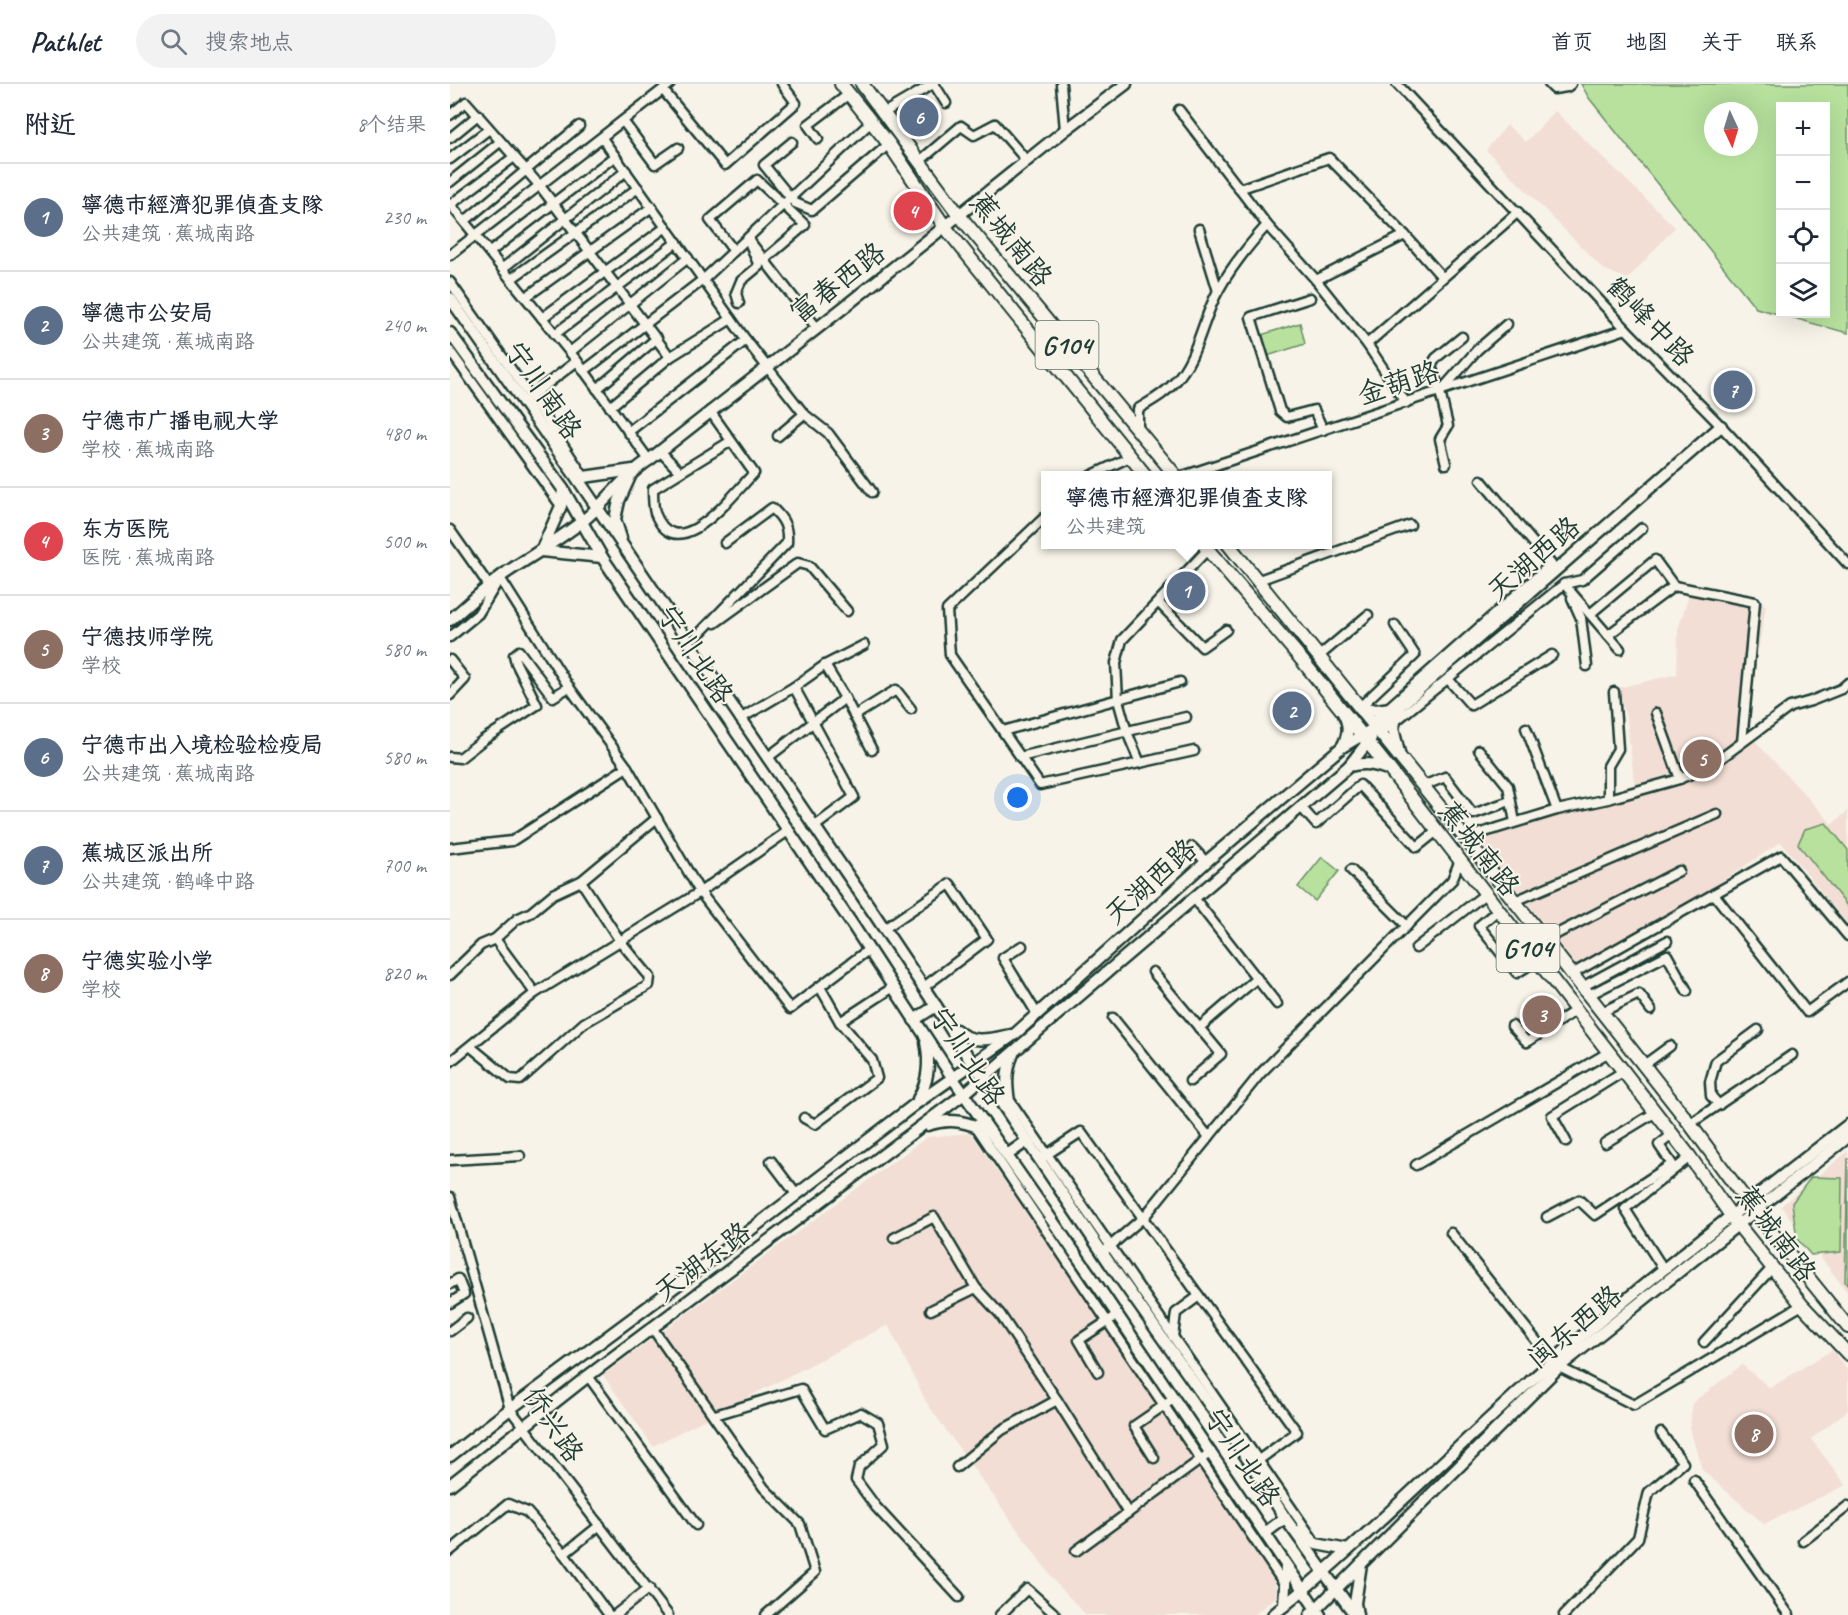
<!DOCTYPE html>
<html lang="zh">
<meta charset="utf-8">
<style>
body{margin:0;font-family:Caveat,"LXGW WenKai TC",sans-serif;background:#f2f2f3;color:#1f2937}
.controls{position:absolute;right:18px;top:18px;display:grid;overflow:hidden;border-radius:0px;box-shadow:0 6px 24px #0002}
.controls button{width:54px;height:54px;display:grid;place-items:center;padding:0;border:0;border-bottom:2px solid #e0e1e3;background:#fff;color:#1f2937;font:30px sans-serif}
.compass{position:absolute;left:1254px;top:18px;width:54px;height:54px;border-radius:50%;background:#fff;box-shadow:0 6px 24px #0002;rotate:176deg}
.you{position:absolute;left:568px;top:714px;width:21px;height:21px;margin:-15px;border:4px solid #fff;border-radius:50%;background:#1a73e8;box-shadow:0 0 0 9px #1a73e833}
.badge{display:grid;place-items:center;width:39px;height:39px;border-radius:50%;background:#1f3d34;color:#fff;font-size:20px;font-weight:700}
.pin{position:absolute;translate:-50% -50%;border:3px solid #fff;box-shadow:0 2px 6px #0006}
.popup{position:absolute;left:591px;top:387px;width:291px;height:78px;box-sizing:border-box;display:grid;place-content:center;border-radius:0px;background:#fff;filter:drop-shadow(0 2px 4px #0005);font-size:20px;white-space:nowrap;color:#747a83}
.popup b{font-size:22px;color:#1f2937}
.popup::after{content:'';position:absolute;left:50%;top:100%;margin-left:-12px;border:12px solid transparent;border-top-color:#fff}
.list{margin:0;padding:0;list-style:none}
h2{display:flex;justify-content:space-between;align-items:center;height:78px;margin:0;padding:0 24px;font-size:26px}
h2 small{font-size:20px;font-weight:400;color:#747a83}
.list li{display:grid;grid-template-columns:39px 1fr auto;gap:18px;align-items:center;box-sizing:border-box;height:108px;padding:0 24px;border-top:2px solid #e0e1e3}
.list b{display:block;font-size:22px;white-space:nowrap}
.list p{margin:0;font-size:20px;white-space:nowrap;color:#747a83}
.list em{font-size:20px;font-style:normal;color:#747a83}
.icon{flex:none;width:33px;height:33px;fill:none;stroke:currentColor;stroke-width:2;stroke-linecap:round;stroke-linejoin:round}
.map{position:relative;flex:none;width:1398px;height:1531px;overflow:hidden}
header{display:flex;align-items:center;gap:36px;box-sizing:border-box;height:84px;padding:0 30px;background:#fff;border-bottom:2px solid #e0e1e3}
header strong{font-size:28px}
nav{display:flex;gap:33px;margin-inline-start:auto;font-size:21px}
.search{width:420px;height:54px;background:#f2f2f3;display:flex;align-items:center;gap:15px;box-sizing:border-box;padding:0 21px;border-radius:33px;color:#747a83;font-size:22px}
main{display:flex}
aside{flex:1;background:#fff}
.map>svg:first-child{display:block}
.built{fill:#f2ded4}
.green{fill:#b7e19d;stroke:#6b8f68;stroke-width:1.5;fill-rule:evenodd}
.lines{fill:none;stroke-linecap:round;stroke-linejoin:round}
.minor-casing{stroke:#1f3d34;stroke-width:13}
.major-casing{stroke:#1f3d34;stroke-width:15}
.highway-casing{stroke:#1f3d34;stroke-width:16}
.minor{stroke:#f7f3e8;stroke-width:8}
.major{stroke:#f7f3e8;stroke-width:10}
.highway{stroke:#f7f3e8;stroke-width:12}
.labels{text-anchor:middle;stroke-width:4.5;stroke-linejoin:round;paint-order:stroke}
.shield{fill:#f7f3e8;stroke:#60746a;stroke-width:1.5}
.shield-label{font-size:27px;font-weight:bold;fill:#1f3d34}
.street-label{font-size:28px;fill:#1f3d34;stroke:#f7f3e8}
</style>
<header>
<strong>Pathlet</strong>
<div class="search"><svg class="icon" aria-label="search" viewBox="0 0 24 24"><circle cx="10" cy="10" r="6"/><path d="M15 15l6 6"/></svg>搜索地点</div>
<nav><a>首页</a><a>地图</a><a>关于</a><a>联系</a></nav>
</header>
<main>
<aside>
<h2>附近<small>8个结果</small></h2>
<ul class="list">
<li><span class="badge" style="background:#5c6f8a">1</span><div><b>寧德市經濟犯罪偵查支隊</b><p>公共建筑 · 蕉城南路</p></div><em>230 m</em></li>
<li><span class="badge" style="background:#5c6f8a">2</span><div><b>寧德市公安局</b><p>公共建筑 · 蕉城南路</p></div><em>240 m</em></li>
<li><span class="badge" style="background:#8d6e63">3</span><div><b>宁德市广播电视大学</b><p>学校 · 蕉城南路</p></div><em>480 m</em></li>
<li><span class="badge" style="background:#e0444e">4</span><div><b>东方医院</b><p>医院 · 蕉城南路</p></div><em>500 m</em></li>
<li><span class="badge" style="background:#8d6e63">5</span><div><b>宁德技师学院</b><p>学校</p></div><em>580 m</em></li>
<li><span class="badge" style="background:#5c6f8a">6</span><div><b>宁德市出入境检验检疫局</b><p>公共建筑 · 蕉城南路</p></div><em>580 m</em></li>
<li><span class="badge" style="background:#5c6f8a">7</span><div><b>蕉城区派出所</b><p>公共建筑 · 鹤峰中路</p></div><em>700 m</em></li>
<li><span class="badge" style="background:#8d6e63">8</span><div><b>宁德实验小学</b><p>学校</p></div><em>820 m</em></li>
</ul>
</aside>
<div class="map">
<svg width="1398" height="1531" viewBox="0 0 1398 1531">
<rect width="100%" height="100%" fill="#f7f3e8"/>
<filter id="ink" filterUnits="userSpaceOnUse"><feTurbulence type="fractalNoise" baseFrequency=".0167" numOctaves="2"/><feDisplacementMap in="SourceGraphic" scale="12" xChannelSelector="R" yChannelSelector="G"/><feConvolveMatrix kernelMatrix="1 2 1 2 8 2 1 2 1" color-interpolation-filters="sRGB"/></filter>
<g filter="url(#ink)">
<g class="built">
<polygon points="1105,27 1225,143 1178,195 1153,185 1036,66 1057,41 1076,58"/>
<polygon points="1242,502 1303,510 1316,522 1294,645 1382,740 1398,727 1398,841 1331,758 1260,805 1129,885 1020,746 1158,715 1185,706 1177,636 1168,604 1227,590 1228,545"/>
<polygon points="521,1049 823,1488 827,1512 804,1531 636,1531 606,1499 478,1321 438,1241 203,1362 153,1291 477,1053"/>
<polygon points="1398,1067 1398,1209 1331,1122"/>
<polygon points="1382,1266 1398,1287 1398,1326 1361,1355 1396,1401 1314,1440 1252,1386 1240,1345 1242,1319 1292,1281 1320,1304"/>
</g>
<g class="green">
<path d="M 1131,0 L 1398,0 L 1398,249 L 1306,224 L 1139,14 ZM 1376,22 L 1376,230 L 1330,230 L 1330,22 ZM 1263,27 L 1299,27 L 1299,63 L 1263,63 Z"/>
<polygon points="850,239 855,260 817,272 811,251"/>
<polygon points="1376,739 1398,766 1398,823 1348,760 1355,745"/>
<polygon points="872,773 889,787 865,817 848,803"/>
<polygon points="1398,1074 1398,1202 1395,1198"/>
<polygon points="1361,1093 1392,1094 1391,1168 1361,1171 1347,1155 1342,1119"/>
</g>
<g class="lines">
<g class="minor-casing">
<g id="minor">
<polyline points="484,0 496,19"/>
<polyline points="611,0 615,46"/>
<polyline points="947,0 1176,245 1271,342 1398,480"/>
<polyline points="1099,0 1104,5 1117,3 1121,0"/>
<polyline points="213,6 275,81 346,19 332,0"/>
<polyline points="729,26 817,141 866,196 917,260 956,319"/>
<polyline points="435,28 483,0"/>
<polyline points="0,31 16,18 90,102 220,273"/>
<polyline points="173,37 205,80 228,64"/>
<polyline points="0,54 28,31"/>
<polyline points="152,54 296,256 354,330 378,349 422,408"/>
<polyline points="368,55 358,41 399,10"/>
<polyline points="342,58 314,81 345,119 362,126 439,60"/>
<polyline points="0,75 39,45"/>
<polyline points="471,76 511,42 524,51 545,40 577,77"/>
<polyline points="0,98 50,58"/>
<polyline points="789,105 879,74 955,151"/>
<polyline points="0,120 127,277 199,376"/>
<polyline points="0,121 64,73"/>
<polyline points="15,137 129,42"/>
<polyline points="749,145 768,207"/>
<polyline points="284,167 260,136 307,96 355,141 314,176"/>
<polyline points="40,168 165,72"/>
<polyline points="0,171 220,0"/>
<polyline points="53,184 176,87"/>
<polyline points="61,195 188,104"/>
<polyline points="866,196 955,151 992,193"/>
<polyline points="0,198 94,332 134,393"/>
<polyline points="76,213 202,123"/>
<polyline points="860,214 801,233 830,327 837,333 864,326 873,346"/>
<polyline points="289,219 286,209 291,197 309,182 298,155 367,244"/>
<polyline points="92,234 216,143"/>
<polyline points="105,250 227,158"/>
<polyline points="1012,253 986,274 981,282 990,308 1027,266 1057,240"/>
<polyline points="917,260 1068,128"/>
<polyline points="0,267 111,422"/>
<polyline points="120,268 238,174"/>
<polyline points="134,287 254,195 421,38"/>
<polyline points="147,305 207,254"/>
<polyline points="990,308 998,342 990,355 996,380"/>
<polyline points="80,313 127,277"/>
<polyline points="160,323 220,273 281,235"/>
<path d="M 260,327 L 304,389 C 283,410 227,486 205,429 C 203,422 203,412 203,405 L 281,357"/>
<path d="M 688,346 L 688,325 C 701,317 715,310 725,298 C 748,273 752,236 768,207 C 781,183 799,161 817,141"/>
<polyline points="178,348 296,256"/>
<polyline points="328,352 354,330"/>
<polyline points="210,367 230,388"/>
<polyline points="640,392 680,373"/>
<polyline points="733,392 1176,245"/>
<polyline points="595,433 497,526 500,571 590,701 744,667"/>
<polyline points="0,446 40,503"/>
<polyline points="806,497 960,441"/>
<polyline points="1114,500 1132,496 1192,444"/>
<polyline points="1224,502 1305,518 1292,658"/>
<polyline points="1122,514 1131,534 1137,582"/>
<polyline points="709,519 752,563 776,546"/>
<polyline points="1140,530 1205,476 1224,502 1158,551"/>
<polyline points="265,539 348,479 359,482 397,527"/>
<polyline points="0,553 28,530 50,494 119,603 177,683 250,808 340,925 418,866"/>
<path d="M 246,553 L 337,459 C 338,443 334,435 322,424 L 275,459"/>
<polyline points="868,573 918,531"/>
<polyline points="0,576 15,595 0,611"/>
<polyline points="375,581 414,561"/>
<polyline points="998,595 1021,621 1102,571"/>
<polyline points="395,614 422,666"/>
<polyline points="910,623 965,571 945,541"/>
<polyline points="1206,629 1230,695"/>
<polyline points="404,632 446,606 461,625"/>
<polyline points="290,635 344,603 404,713 364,743"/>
<polyline points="922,638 1101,480 1031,396"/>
<polyline points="1076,644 1107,726"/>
<polyline points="553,647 730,598"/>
<polyline points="931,649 1114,500 1170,565"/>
<polyline points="1029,666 1058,702 1065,738"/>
<polyline points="0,673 10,674 33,656 87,621 66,579 64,571 69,567 103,613 119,603"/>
<polyline points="570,673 736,633"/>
<polyline points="317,674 395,614 375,581 344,603"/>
<polyline points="690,679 677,648 668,616 666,579 672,556 757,466"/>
<polyline points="973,702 995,693 1023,730 1060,717"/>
<polyline points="1158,715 1158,682 1168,665 1164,608"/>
<polyline points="851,723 866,740 910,701 967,763 987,747"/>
<polyline points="1015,754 1107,726 1158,715 1226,696 1259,683 1340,623 1361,617 1391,605 1398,599"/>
<polyline points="742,763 756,778"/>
<polyline points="0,764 62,757 177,683"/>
<polyline points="901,786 957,842"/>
<polyline points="1264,810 1357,928 1398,898"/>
<polyline points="744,814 827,920"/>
<polyline points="1065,817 1267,730"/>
<polyline points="1048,826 1029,842 1067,889 1087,876"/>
<polyline points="434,845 500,800 537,855 474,903"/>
<polyline points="45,855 85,909"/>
<polyline points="1095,856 1229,787"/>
<polyline points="572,862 553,874 587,930"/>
<polyline points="966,864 1035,810"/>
<polyline points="703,888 771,970 740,997"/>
<polyline points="1122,890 1331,772 1398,852"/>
<polyline points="0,891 31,861 45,855 67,835 80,829 103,810 131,797 207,734"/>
<polyline points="1132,903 1217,857"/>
<polyline points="1139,911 1217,871 1237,907"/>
<polyline points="1152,928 1189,910 1201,926"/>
<polyline points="663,934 759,1053"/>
<polyline points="390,938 442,904"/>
<polyline points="1062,942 1077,958 1126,926"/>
<polyline points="749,944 807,894"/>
<polyline points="21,963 60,995 70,996 134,939 199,901 200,893 170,857 131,797"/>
<polyline points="0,978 85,909 250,808 338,747"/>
<polyline points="1194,981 1220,962"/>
<polyline points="561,1018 862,1454"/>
<polyline points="1269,1021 1261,1012 1260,998 1266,977 1308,946"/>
<polyline points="354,1034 365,1040 427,994 422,976 390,938 370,903"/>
<polyline points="1240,1040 1342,971"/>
<polyline points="525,1041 835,1501"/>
<polyline points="1116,1057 1102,1032 1174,987"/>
<polyline points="1155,1059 1206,1028"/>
<polyline points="593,1073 631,1048 847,1348 806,1378"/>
<polyline points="0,1076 70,1072"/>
<polyline points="321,1077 346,1110"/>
<polyline points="966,1081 1159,968"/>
<polyline points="0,1113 60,1325 218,1531"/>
<polyline points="1097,1133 1129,1116 1145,1131 1222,1080 1209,1061 1223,1050"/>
<polyline points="1001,1149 1103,1278"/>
<polyline points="444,1154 484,1133 526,1204"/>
<polyline points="657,1165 695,1132 810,990 1002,796 1010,776"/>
<polyline points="1214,1186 1175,1125 1240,1073"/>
<polyline points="0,1200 8,1195 14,1210 0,1219"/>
<polyline points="481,1226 526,1204 550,1230 607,1316"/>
<polyline points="203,1245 314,1404 350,1440 365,1488 316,1531"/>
<polyline points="0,1247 17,1234"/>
<polyline points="723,1253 726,1229 749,1212"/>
<polyline points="1254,1258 1322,1184"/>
<polyline points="1109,1283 1184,1321 1352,1221"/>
<polyline points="648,1288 629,1256 667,1231"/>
<polyline points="138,1292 246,1441"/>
<polyline points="265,1331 351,1305 375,1345 411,1329 428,1339 434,1360 409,1383 406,1396 426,1423 509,1513"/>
<polyline points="704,1374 684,1342 719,1318"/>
<polyline points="507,1383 552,1346 607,1316 678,1429"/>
<polyline points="1244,1396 1339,1531"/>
<polyline points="1353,1457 1398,1422"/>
<polyline points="0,1467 58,1420 77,1428 114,1470 150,1441"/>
<polyline points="626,1467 761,1368"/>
<polyline points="114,1470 159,1531"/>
<polyline points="165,1531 199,1504"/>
<polyline points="550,1531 577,1505 606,1531"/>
<polyline points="1114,1531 1188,1454 1199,1408 1233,1379 1211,1349"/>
</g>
</g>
<g class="major-casing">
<g id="major">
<polyline points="0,214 129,397 425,831 494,934 523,981 534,993 660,1180 802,1381 835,1434 905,1531"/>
<polyline points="0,249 113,405 152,473 404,843 502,993 641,1192 870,1531"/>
<polyline points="129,397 134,393 183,386 169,417 165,435 171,454"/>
<polyline points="113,405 111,422 91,467 152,473"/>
<path d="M 0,536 C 19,520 37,502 57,488 C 83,471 110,455 134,436 C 157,417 174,392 199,376 L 393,224 L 615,46 L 676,0"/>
<polyline points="910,623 926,626 948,623"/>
<polyline points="949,624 943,644 949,669"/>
<path d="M 892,663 C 898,652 900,643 894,631"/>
<path d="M 899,682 C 915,678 924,680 940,686"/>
<polyline points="464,936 486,922"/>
<path d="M 506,946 C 522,961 541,955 561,951"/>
<path d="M 468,1015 C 479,997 480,978 476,958"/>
<path d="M 561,1028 C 557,1008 554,990 563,970"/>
<path d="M 478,1041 C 501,1033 518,1038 540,1048"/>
<polyline points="557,1071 577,1057"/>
<polyline points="0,1372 60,1325 261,1176 464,1021 565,950 756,778 892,663 926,643 1271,342"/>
<polyline points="0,1401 138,1292 514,1010 899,682 921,654"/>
<polyline points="849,1447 866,1460 898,1466"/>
<polyline points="815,1449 835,1434"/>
<polyline points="834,1522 836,1482"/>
<path d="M 823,1531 C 921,1451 1008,1360 1103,1277 C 1198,1195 1299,1118 1398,1041"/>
<polyline points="860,1531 911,1480"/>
<polyline points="907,1531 905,1519 911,1480 1109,1283 1398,1053"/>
</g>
</g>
<g class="highway-casing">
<g id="highway">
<polyline points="391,0 439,60 495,143 696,392"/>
<polyline points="412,0 509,131 726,392"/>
<polyline points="753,460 847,570 940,686 1240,1073 1282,1133 1352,1221 1398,1270"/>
<polyline points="778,460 1015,754 1240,1040 1298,1119 1398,1243"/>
</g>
</g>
<use href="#minor" class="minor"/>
<use href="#major" class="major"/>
<use href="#highway" class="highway"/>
</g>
</g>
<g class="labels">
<g class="shield">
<rect x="585.5" y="237" width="63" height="48" rx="4.5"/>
<rect x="1046.5" y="840" width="63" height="48" rx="4.5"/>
</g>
<g class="shield-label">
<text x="617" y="270">G104</text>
<text x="1078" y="873">G104</text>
</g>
<g class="street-label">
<text transform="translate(562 155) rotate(51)" y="10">蕉城南路</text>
<text transform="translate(387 198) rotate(-38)" y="10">富春西路</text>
<text transform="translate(1201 237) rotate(46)" y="10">鹤峰中路</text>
<text transform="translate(948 298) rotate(-18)" y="10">金葫路</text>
<text transform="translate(94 306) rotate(55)" y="10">宁川南路</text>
<text transform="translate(1083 474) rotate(-41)" y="10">天湖西路</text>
<text transform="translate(246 570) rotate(56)" y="10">宁川北路</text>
<text transform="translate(1030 764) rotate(52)" y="10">蕉城南路</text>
<text transform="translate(700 797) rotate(-42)" y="10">天湖西路</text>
<text transform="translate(518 972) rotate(56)" y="10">宁川北路</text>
<text transform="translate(1327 1149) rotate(53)" y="10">蕉城南路</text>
<text transform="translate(252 1177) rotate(-37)" y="10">天湖东路</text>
<text transform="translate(1124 1242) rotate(-40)" y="10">闽东西路</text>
<text transform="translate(104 1340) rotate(56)" y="10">侨兴路</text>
<text transform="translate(793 1373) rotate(56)" y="10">宁川北路</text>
</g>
</g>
</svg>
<div class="controls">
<button>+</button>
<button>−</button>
<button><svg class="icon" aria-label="locate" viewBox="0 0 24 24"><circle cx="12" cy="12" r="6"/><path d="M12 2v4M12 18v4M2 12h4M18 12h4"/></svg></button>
<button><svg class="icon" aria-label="layers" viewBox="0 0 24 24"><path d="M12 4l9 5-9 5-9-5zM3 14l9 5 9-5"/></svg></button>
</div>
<svg class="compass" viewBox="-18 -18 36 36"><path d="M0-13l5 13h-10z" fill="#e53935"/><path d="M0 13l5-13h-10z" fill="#747a83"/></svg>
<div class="you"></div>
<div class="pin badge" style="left:736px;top:507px;background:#5c6f8a">1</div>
<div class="popup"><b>寧德市經濟犯罪偵查支隊</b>公共建筑</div>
<div class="pin badge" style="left:842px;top:627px;background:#5c6f8a">2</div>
<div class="pin badge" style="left:1092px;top:931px;background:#8d6e63">3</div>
<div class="pin badge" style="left:463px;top:127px;background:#e0444e">4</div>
<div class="pin badge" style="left:1252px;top:675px;background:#8d6e63">5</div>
<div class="pin badge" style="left:469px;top:33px;background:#5c6f8a">6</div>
<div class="pin badge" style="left:1283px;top:306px;background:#5c6f8a">7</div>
<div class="pin badge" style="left:1304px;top:1350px;background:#8d6e63">8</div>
</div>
</main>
